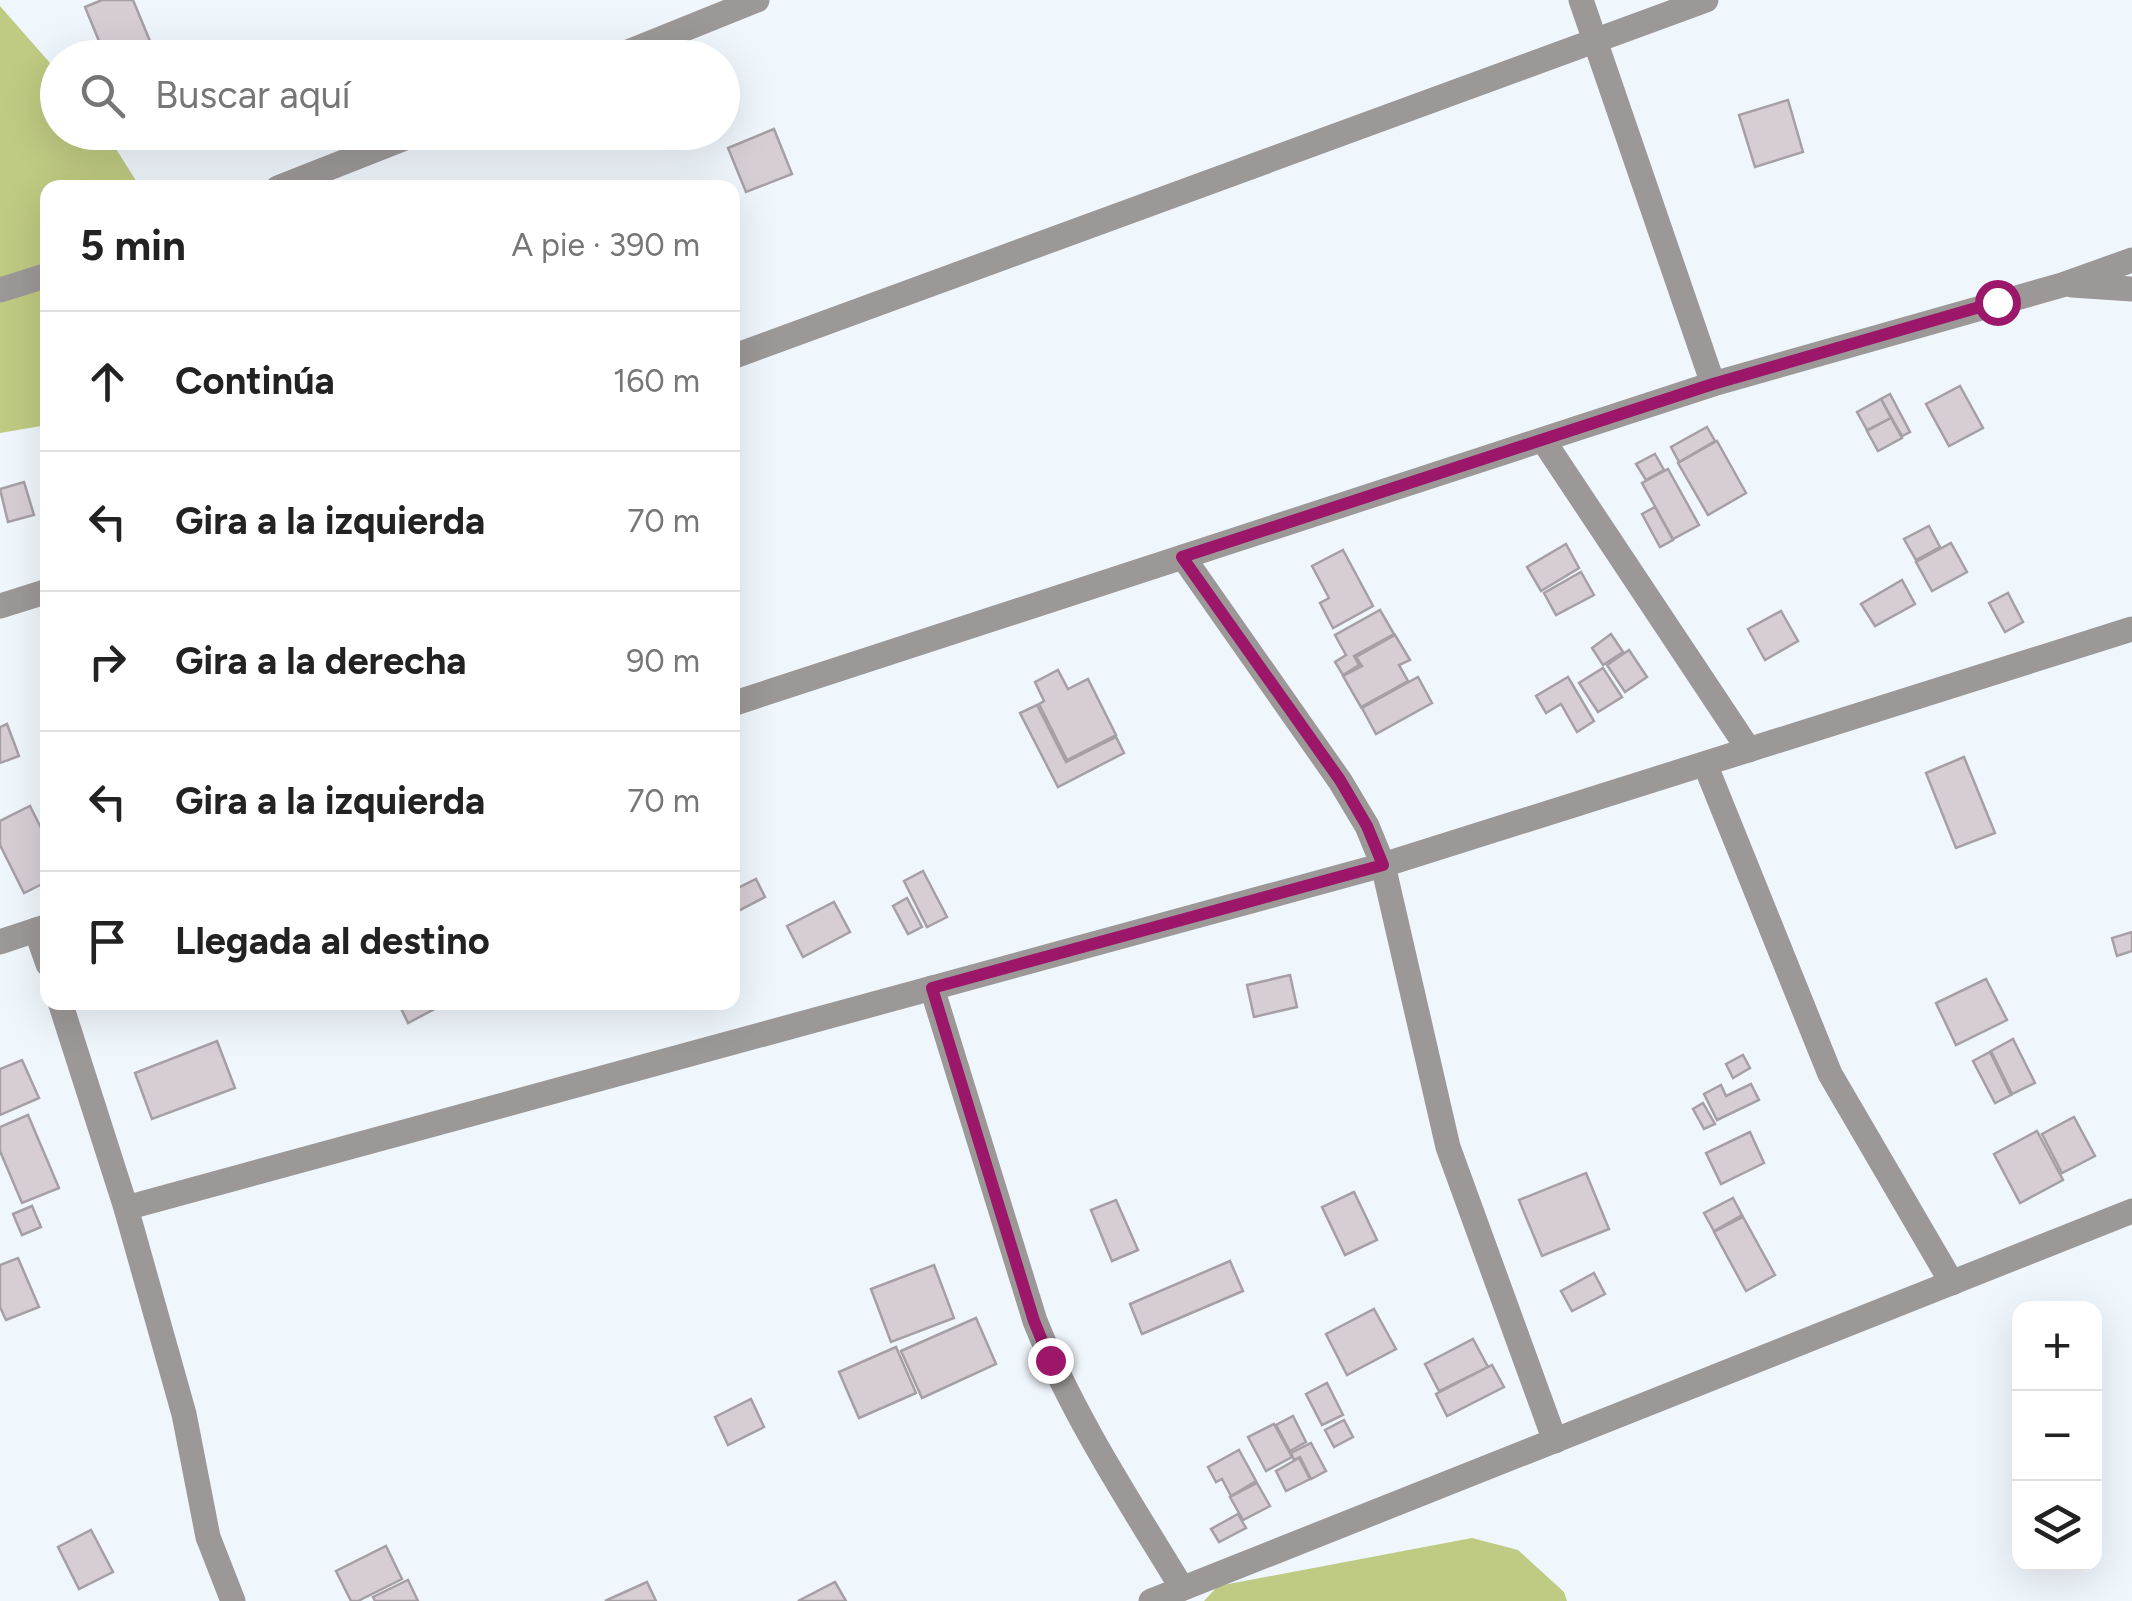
<!DOCTYPE html>
<html lang="es">
<meta charset="utf-8">
<style>
body{margin:0;font-family:Figtree,sans-serif;background:#f2f2f2;color:#222}
.controls{position:absolute;right:30px;bottom:30px;display:grid;overflow:hidden;border-radius:20px;box-shadow:0 10px 40px #0002}
.controls button{width:90px;height:90px;display:grid;place-items:center;padding:0;border:0;border-bottom:2px solid #e0e0e0;background:#fff;color:#222;font:50px sans-serif}
.stop{position:absolute;width:30px;height:30px;margin:-22px;border:8px solid #9c1669;border-radius:50%;background:#fff}
.stop.end{background:#9c1669;border-color:#fff;box-shadow:0 2px 10px #0008}
.list{margin:0;padding:0;list-style:none}
h2{display:flex;justify-content:space-between;align-items:center;height:130px;margin:0;padding:0 40px;font-size:42px}
h2 small{font-size:32px;font-weight:400;color:#767676}
.list li{display:grid;grid-template-columns:65px 1fr auto;gap:30px;align-items:center;box-sizing:border-box;height:140px;padding:0 40px;border-top:2px solid #e0e0e0}
.list b{display:block;font-size:38px;white-space:nowrap}
.list em{font-size:32px;font-style:normal;color:#767676}
.icon{flex:none;width:55px;height:55px;fill:none;stroke:currentColor;stroke-width:2;stroke-linecap:round;stroke-linejoin:round}
.map{position:relative;flex:none;width:2132px;height:1601px;overflow:hidden}
.search{position:absolute;background:#fff;box-shadow:0 10px 40px #0002;left:40px;top:40px;width:700px;height:110px;display:flex;align-items:center;gap:25px;box-sizing:border-box;padding:0 35px;border-radius:55px;color:#767676;font-size:38px}
.panel{position:absolute;background:#fff;box-shadow:0 10px 40px #0002;left:40px;top:180px;width:700px;height:830px;border-radius:20px}
.map>svg:first-child{display:block}
.green{fill:#bfca82}
.building{fill:#d6ced4;stroke:#a69fa5;stroke-width:2.5}
.lines{fill:none;stroke-linecap:round;stroke-linejoin:round}
.minor{stroke:#9c9898;stroke-width:25}
.route{stroke:#9c1669;stroke-width:12}
</style>
<div class="map">
<svg width="2132" height="1601" viewBox="0 0 2132 1601">
<rect width="100%" height="100%" fill="#eff6fc"/>
<g class="green">
<polygon points="0,6 57,71 58,132 106,133 140,187 48,188 47,425 0,433"/>
<polygon points="1472,1538 1518,1550 1564,1592 1567,1601 1204,1601 1218,1586"/>
</g>
<g class="building">
<polygon points="102,0 133,0 157,58 106,58 85,7"/>
<polygon points="1788,100 1803,152 1755,167 1739,115"/>
<polygon points="774,129 792,174 746,192 728,148"/>
<polygon points="1960,386 1983,428 1949,446 1926,404"/>
<polygon points="1890,394 1910,432 1902,436 1881,399"/>
<polygon points="1881,399 1891,418 1867,430 1857,412"/>
<polygon points="1891,418 1902,438 1878,451 1867,431"/>
<polygon points="1707,427 1715,441 1679,462 1671,447"/>
<polygon points="1717,441 1746,493 1708,515 1678,463"/>
<polygon points="1655,454 1664,470 1646,480 1636,464"/>
<polygon points="1668,469 1699,525 1673,539 1642,483"/>
<polygon points="24,482 34,515 8,522 0,489"/>
<polygon points="1655,507 1673,540 1660,547 1642,514"/>
<polygon points="1929,526 1940,547 1916,560 1904,539"/>
<polygon points="1951,543 1967,572 1932,591 1916,562"/>
<polygon points="1566,544 1579,568 1541,591 1527,567"/>
<polygon points="1343,550 1373,606 1333,628 1320,603 1329,598 1312,566"/>
<polygon points="1581,572 1594,595 1556,615 1544,593"/>
<polygon points="1902,580 1915,604 1875,626 1861,604"/>
<polygon points="2008,593 2023,622 2005,632 1989,603"/>
<polygon points="1380,610 1394,634 1354,656 1359,665 1343,675 1335,662 1346,655 1335,635"/>
<polygon points="1781,611 1798,641 1765,660 1748,629"/>
<polygon points="1611,634 1623,652 1603,665 1592,648"/>
<polygon points="1395,635 1410,660 1399,665 1408,681 1361,707 1343,676 1362,666 1356,657"/>
<polygon points="1629,650 1647,677 1625,692 1607,665"/>
<polygon points="1603,668 1622,697 1598,712 1579,683"/>
<polygon points="1058,670 1068,689 1088,679 1116,735 1067,760 1039,704 1044,701 1035,682"/>
<polygon points="1418,677 1432,703 1376,734 1362,708"/>
<polygon points="1568,677 1594,721 1577,732 1561,704 1546,713 1536,696"/>
<polygon points="1037,705 1066,762 1116,737 1124,753 1058,787 1020,713"/>
<polygon points="7,724 19,756 0,763 0,727"/>
<polygon points="1964,757 1995,833 1956,848 1926,773"/>
<polygon points="30,806 48,842 48,881 24,893 0,845 0,821"/>
<polygon points="923,871 947,917 927,927 904,881"/>
<polygon points="756,879 765,897 736,912 732,891"/>
<polygon points="907,898 922,927 908,934 893,906"/>
<polygon points="834,902 850,932 803,957 787,926"/>
<polygon points="2132,932 2132,951 2117,956 2112,938"/>
<polygon points="1290,975 1297,1007 1254,1017 1247,985"/>
<polygon points="1986,979 2007,1020 1956,1045 1936,1003"/>
<polygon points="398,1002 448,1002 408,1023"/>
<polygon points="2013,1039 2035,1083 2012,1094 1991,1051"/>
<polygon points="217,1041 235,1088 152,1119 135,1073"/>
<polygon points="1990,1052 2011,1095 1995,1103 1973,1061"/>
<polygon points="1743,1055 1750,1068 1733,1078 1726,1064"/>
<polygon points="22,1060 39,1098 0,1115 0,1069"/>
<polygon points="1751,1084 1759,1100 1717,1120 1704,1094 1721,1085 1726,1096"/>
<polygon points="1703,1103 1715,1124 1704,1129 1693,1109"/>
<polygon points="28,1115 59,1188 22,1203 0,1151 0,1127"/>
<polygon points="2074,1117 2095,1156 2062,1173 2042,1134"/>
<polygon points="2037,1131 2063,1180 2020,1203 1994,1154"/>
<polygon points="1750,1132 1764,1163 1721,1184 1706,1153"/>
<polygon points="1586,1173 1609,1229 1542,1256 1519,1200"/>
<polygon points="1354,1192 1377,1240 1345,1255 1322,1207"/>
<polygon points="1733,1198 1742,1215 1714,1231 1704,1213"/>
<polygon points="1116,1200 1138,1250 1112,1261 1091,1210"/>
<polygon points="32,1206 41,1227 22,1235 13,1214"/>
<polygon points="1743,1217 1775,1275 1746,1291 1714,1232"/>
<polygon points="18,1258 39,1307 6,1320 0,1307 0,1265"/>
<polygon points="1230,1261 1243,1291 1142,1334 1130,1304"/>
<polygon points="934,1265 954,1318 891,1342 871,1289"/>
<polygon points="1594,1273 1605,1294 1572,1311 1561,1291"/>
<polygon points="1374,1309 1396,1349 1347,1375 1326,1334"/>
<polygon points="976,1318 996,1364 922,1398 901,1351"/>
<polygon points="1473,1339 1488,1367 1439,1391 1425,1364"/>
<polygon points="896,1347 916,1393 859,1418 839,1372"/>
<polygon points="1492,1365 1504,1387 1447,1416 1436,1394"/>
<polygon points="1327,1383 1343,1415 1322,1425 1306,1394"/>
<polygon points="751,1399 764,1427 728,1445 715,1417"/>
<polygon points="1293,1416 1306,1442 1290,1451 1276,1425"/>
<polygon points="1344,1420 1353,1437 1334,1447 1325,1430"/>
<polygon points="1274,1424 1292,1457 1266,1471 1248,1437"/>
<polygon points="1311,1443 1326,1471 1311,1479 1300,1457 1294,1460 1291,1453"/>
<polygon points="1239,1450 1256,1481 1231,1496 1222,1479 1216,1482 1208,1467"/>
<polygon points="1299,1458 1310,1479 1286,1491 1276,1471"/>
<polygon points="1257,1483 1270,1506 1243,1520 1230,1497"/>
<polygon points="1238,1514 1246,1528 1219,1542 1211,1529"/>
<polygon points="91,1530 113,1572 79,1589 58,1547"/>
<polygon points="386,1546 402,1579 358,1601 351,1601 336,1571"/>
<polygon points="408,1580 418,1601 375,1601 373,1597"/>
<polygon points="647,1582 656,1601 605,1601"/>
<polygon points="835,1582 846,1601 798,1601"/>
</g>
<g class="lines">
<g class="minor">
<polyline points="1581,0 1713,384"/>
<polyline points="613,58 757,0"/>
<polyline points="278,188 420,132"/>
<polyline points="2072,285 2132,289"/>
<polyline points="0,290 48,275"/>
<polyline points="732,357 1706,0"/>
<polyline points="1543,440 1749,750"/>
<polyline points="1183,557 1340,781 1367,826 1383,865 1448,1147 1555,1441"/>
<polyline points="0,606 48,591"/>
<polyline points="732,704 1713,384 2062,285 2132,260"/>
<polyline points="1705,764 1830,1074 1952,1283"/>
<polyline points="36,930 48,964"/>
<polyline points="0,942 48,926"/>
<path d="M 932,988 L 1035,1321 C 1073,1416 1129,1501 1182,1588"/>
<polyline points="60,1002 126,1208 184,1414 208,1537 233,1601"/>
<polyline points="126,1208 1383,865 2132,629"/>
<polyline points="1151,1601 2132,1211"/>
</g>
</g>
<g class="lines">
<polyline class="route" points="1050,1360 1034,1321 932,988 1383,865 1367,826 1340,780 1182,557 1713,384 1997,302"/>
</g>
</svg>
<div class="controls">
<button>+</button>
<button>−</button>
<button><svg class="icon" aria-label="layers" viewBox="0 0 24 24"><path d="M12 4l9 5-9 5-9-5zM3 14l9 5 9-5"/></svg></button>
</div>
<div class="stop" style="left:1997px;top:302px"></div>
<div class="stop end" style="left:1050px;top:1360px"></div>
<div class="search"><svg class="icon" aria-label="search" viewBox="0 0 24 24"><circle cx="10" cy="10" r="6"/><path d="M15 15l6 6"/></svg>Buscar aquí</div>
<section class="panel">
<h2>5 min<small>A pie · 390 m</small></h2>
<ul class="list">
<li><svg class="icon" aria-label="ahead" viewBox="0 0 24 24"><path d="M12 20V5M6 11l6-6 6 6"/></svg><div><b>Continúa</b></div><em>160 m</em></li>
<li><svg class="icon" aria-label="left" viewBox="0 0 24 24"><path d="M17 20v-9H6M10 6l-5 5 5 5"/></svg><div><b>Gira a la izquierda</b></div><em>70 m</em></li>
<li><svg class="icon" aria-label="right" viewBox="0 0 24 24"><path d="M7 20v-9h11M14 6l5 5-5 5"/></svg><div><b>Gira a la derecha</b></div><em>90 m</em></li>
<li><svg class="icon" aria-label="left" viewBox="0 0 24 24"><path d="M17 20v-9H6M10 6l-5 5 5 5"/></svg><div><b>Gira a la izquierda</b></div><em>70 m</em></li>
<li><svg class="icon" aria-label="arrive" viewBox="0 0 24 24"><path d="M6 21V4h12l-3 4 3 4H6"/></svg><div><b>Llegada al destino</b></div></li>
</ul>
</section>
</div>
